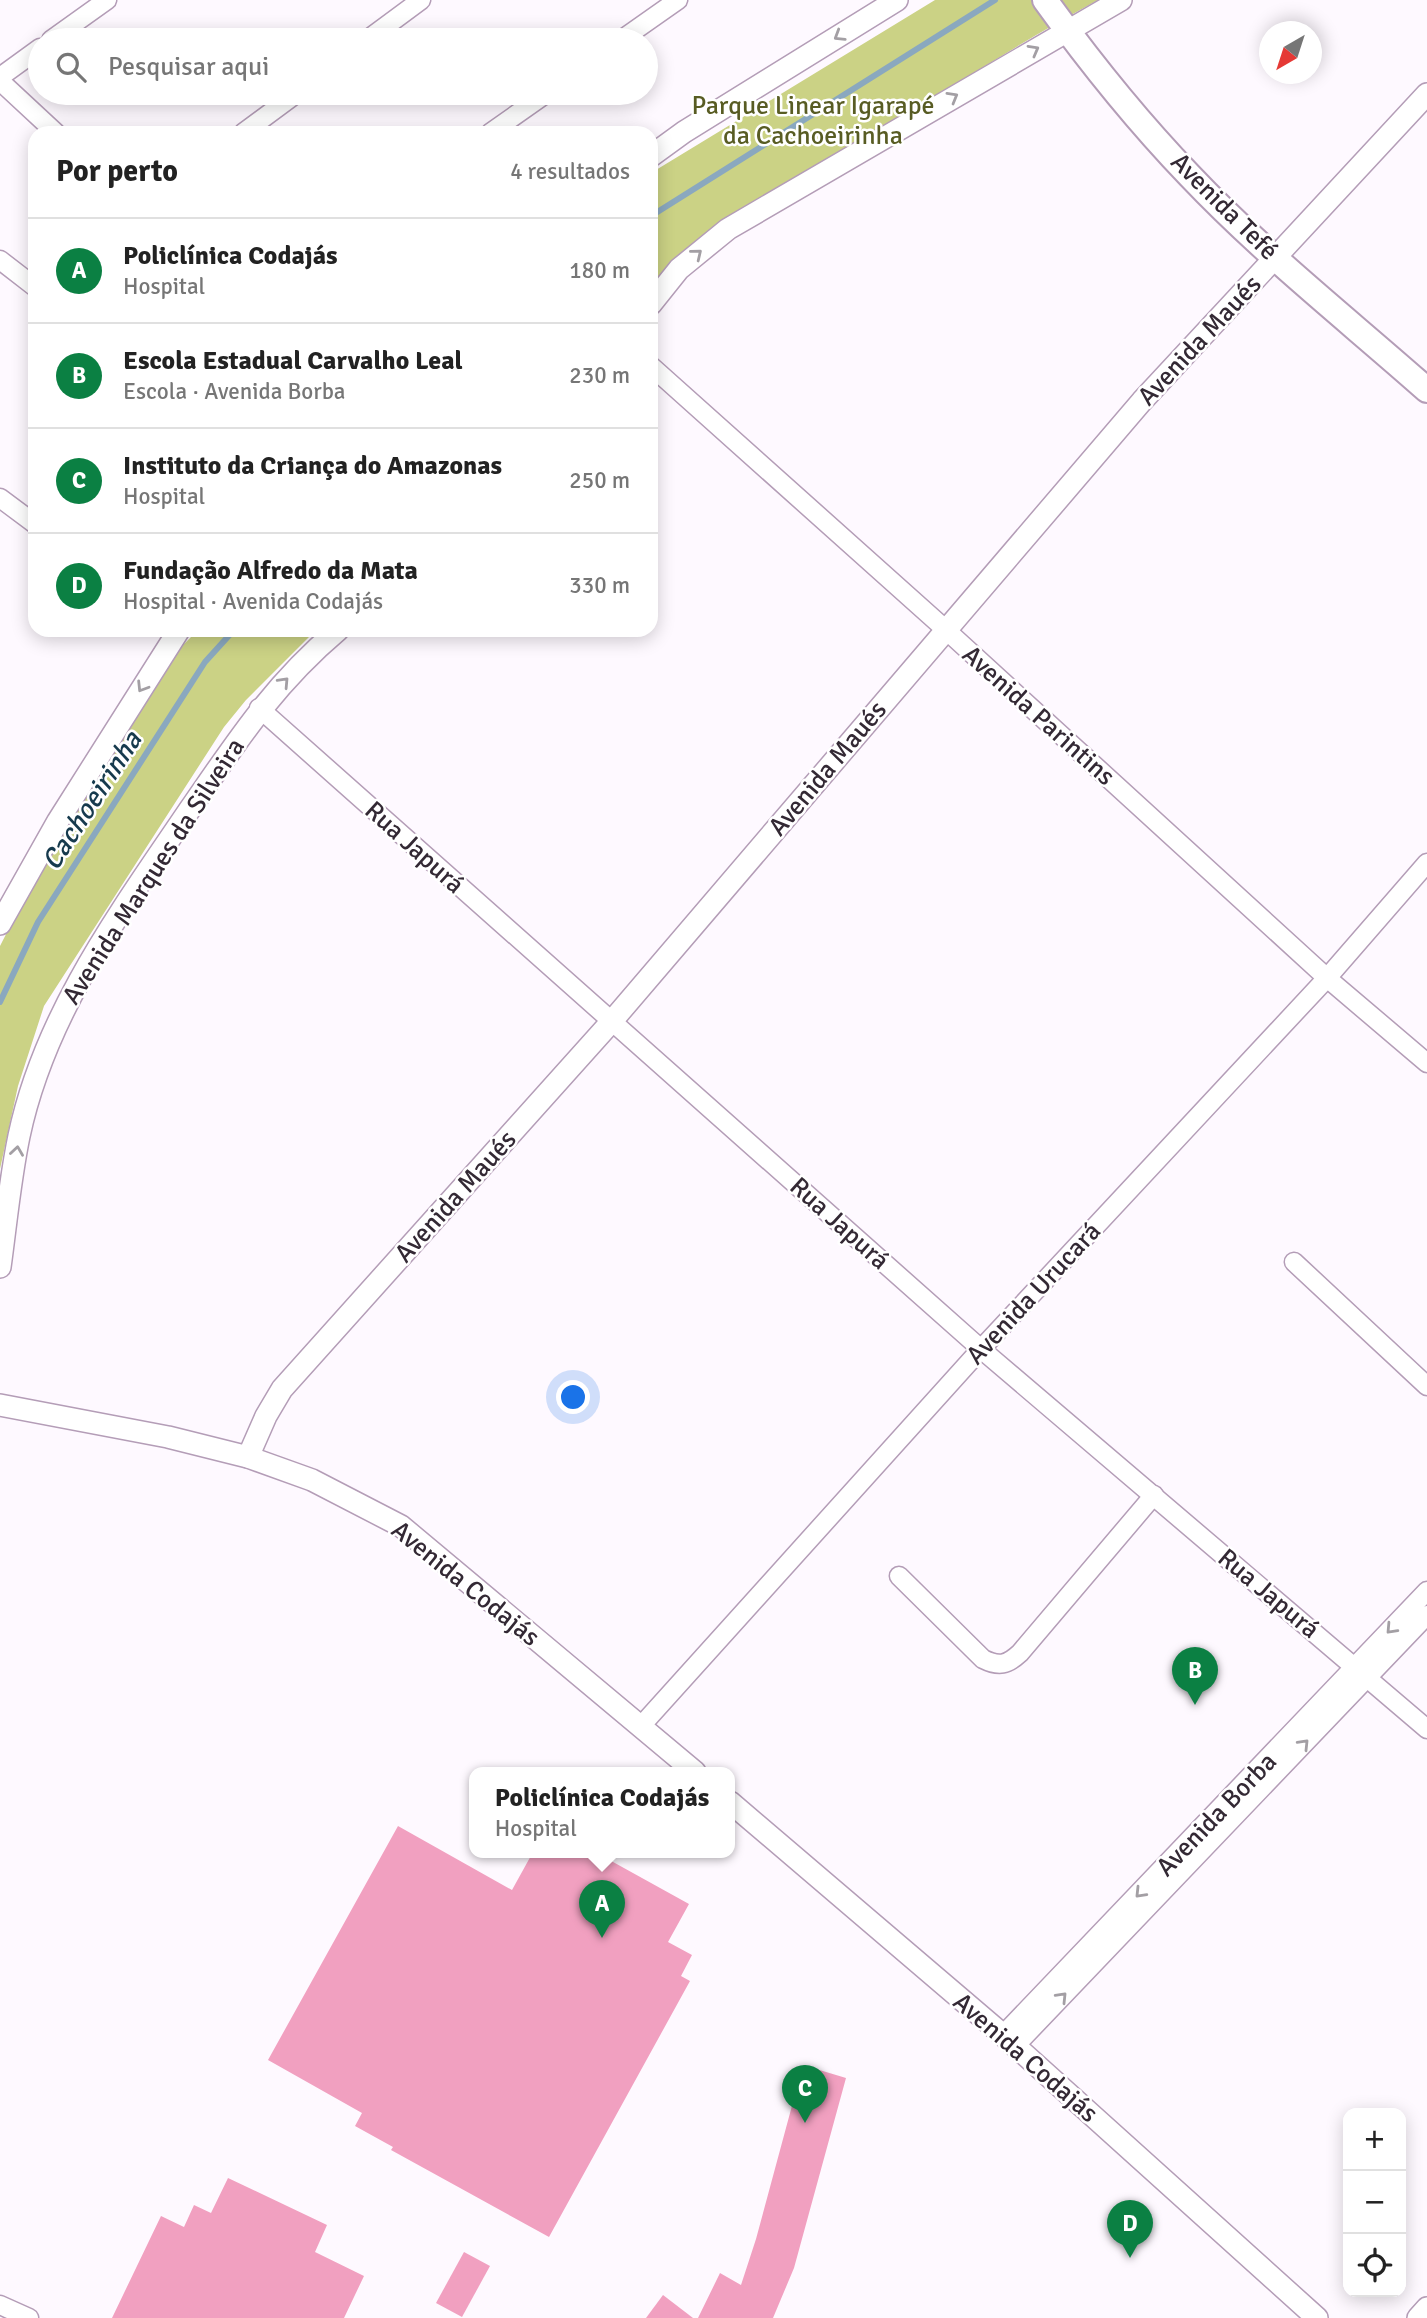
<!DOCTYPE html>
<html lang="pt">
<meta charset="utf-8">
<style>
body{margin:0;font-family:Signika,sans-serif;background:#f2f2f2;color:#222}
.controls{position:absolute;right:21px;bottom:21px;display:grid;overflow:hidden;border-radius:14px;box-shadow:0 4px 18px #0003}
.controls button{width:63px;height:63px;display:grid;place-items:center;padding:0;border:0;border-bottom:2px solid #e0e0e0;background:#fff;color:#222;font:35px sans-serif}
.compass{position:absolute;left:1259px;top:21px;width:63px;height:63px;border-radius:50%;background:#fff;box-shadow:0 4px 18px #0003;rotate:219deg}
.you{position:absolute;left:574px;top:1398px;width:24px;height:24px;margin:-18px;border:5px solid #fff;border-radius:50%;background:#1a73e8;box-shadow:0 0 0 10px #1a73e833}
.badge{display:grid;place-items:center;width:46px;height:46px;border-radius:50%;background:#0b8043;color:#fff;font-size:23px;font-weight:700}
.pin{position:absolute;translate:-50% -58px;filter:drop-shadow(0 2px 4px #0008)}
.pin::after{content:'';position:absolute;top:37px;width:24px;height:21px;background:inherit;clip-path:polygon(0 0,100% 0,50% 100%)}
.popup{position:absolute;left:469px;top:1767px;width:266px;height:91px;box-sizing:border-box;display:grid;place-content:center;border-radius:14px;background:#fff;filter:drop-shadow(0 2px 5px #0005);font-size:23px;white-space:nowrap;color:#767676}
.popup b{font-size:26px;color:#222}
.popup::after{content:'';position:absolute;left:50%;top:100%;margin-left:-14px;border:14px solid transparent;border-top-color:#fff}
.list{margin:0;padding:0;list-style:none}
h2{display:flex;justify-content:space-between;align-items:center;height:91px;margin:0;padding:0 28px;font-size:30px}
h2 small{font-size:23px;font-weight:400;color:#767676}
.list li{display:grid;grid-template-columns:46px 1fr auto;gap:21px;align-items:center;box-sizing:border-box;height:105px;padding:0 28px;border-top:2px solid #e0e0e0}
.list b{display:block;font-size:26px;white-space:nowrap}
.list p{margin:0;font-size:23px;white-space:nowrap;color:#767676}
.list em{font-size:23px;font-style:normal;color:#767676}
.icon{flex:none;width:38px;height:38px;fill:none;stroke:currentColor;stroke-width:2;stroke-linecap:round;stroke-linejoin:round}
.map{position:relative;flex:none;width:1427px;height:2318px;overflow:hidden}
.search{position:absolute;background:#fff;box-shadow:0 4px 18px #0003;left:28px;top:28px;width:630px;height:77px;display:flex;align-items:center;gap:18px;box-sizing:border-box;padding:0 24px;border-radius:38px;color:#767676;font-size:26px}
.panel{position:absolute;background:#fff;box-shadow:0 4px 18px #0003;left:28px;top:126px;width:630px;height:511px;border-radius:21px}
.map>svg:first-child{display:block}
.green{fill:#cbd285}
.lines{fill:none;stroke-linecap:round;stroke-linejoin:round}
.stream{stroke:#8aa8bf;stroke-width:6}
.building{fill:#f1a0c0}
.minor-casing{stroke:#b49db7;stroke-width:21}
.tertiary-casing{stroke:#b49db7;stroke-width:24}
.secondary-casing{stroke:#b49db7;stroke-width:28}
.minor{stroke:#fff;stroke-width:18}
.tertiary{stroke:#fff;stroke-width:21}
.secondary{stroke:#fff;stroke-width:24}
.oneway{stroke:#a39fa4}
.labels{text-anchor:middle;stroke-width:5;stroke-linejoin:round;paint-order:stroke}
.park-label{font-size:26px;fill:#585c23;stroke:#fff}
.street-label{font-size:26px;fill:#332934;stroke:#fff}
.water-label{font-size:28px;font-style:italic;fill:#163a4d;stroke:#fff}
</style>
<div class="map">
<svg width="1427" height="2318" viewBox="0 0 1427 2318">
<rect width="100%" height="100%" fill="#fef9ff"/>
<g class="green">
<path d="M 935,0 L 1098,0 C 941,86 797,190 651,293 L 651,173 Z"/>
<polygon points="198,630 316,630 246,700 224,727 44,1006 18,1086 0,1169 0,946 23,901 119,739 184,644"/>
</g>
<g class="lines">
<g class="stream">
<polyline points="651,216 995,0"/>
<polyline points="0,1002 38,922 205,662 234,630"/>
</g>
</g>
<g class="building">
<polygon points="398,1826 512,1890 533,1852 595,1852 689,1904 668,1942 692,1955 681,1976 690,1981 549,2237 391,2150 393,2147 355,2126 362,2113 268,2060"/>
<polygon points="803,2065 846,2078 794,2268 773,2318 698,2318 720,2273 741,2285 756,2239"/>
<polygon points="228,2178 327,2225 315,2252 364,2276 344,2318 112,2318 161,2216 184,2227 194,2205 211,2213"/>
<polygon points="464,2252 490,2266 462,2317 436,2303"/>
<polygon points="663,2295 693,2318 646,2318"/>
</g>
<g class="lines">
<g class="minor-casing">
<g id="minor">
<polyline points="51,40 107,0"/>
<polyline points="367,40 421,0"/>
<polyline points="621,40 678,0"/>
<polyline points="0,77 40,48"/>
<polyline points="0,81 56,133"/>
<polyline points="243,133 297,93"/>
<polyline points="490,133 547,93"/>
<polyline points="0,260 35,287"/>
<polyline points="651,366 945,629 1327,978 1427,1063"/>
<polyline points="0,498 35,524"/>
<polyline points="259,708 981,1349 1427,1729"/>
<polyline points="1294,1262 1427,1386"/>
<path d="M 899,1576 L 983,1659 C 999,1667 1007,1665 1020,1653 L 1154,1495"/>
<polyline points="641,1726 981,1349 1327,978 1427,863"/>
<polyline points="1003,2035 1427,1591"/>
<polyline points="1015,2046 1427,1615"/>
<polyline points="0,2305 29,2318"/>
</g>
</g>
<g class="tertiary-casing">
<g id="tertiary">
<polyline points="651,156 684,132 897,0"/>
<polyline points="651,304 679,269 728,229 1121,0"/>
<polyline points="0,924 58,821 179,630"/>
<path d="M 0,1267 C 6,1224 10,1179 19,1136 C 45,1013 121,911 190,809 C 237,741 274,684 338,630"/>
<polyline points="0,1405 168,1437 248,1457 312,1480 401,1526 695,1772"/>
<polyline points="248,1457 266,1416 282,1389 612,1021 1142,401 1427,94"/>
<polyline points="730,1802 1003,2035 1317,2318"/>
<polyline points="1418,2318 1427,2308"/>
</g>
</g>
<g class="secondary-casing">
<path id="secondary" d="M 1045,0 C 1089,61 1138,122 1190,176 C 1263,253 1348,320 1427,390"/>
</g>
<use href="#minor" class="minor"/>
<use href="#tertiary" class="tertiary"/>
<use href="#secondary" class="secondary"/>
</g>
<defs><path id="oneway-chevron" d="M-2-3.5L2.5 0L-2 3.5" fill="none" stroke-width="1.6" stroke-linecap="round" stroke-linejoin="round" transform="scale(1.75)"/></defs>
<g class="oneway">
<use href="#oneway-chevron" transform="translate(839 36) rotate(148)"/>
<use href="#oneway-chevron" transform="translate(1034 50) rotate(-29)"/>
<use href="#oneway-chevron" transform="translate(953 97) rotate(-30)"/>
<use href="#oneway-chevron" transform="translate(697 254) rotate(-39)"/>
<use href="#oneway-chevron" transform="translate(284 682) rotate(-47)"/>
<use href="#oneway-chevron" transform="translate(142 687) rotate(122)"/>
<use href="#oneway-chevron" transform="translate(17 1151) rotate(-82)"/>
<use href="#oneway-chevron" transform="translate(1391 1629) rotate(133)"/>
<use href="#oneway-chevron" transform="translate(1304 1744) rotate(-46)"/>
<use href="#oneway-chevron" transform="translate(1140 1893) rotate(134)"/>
<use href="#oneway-chevron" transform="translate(1062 1997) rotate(-46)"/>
</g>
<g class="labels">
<g class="park-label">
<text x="813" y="114">Parque Linear Igarapé<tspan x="813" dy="30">da Cachoeirinha</tspan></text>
</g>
<g class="street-label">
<text transform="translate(1225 206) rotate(45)" y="9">Avenida Tefé</text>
<text transform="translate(1199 340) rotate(-47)" y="9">Avenida Maués</text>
<text transform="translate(1039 715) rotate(42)" y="9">Avenida Parintins</text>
<text transform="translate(827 768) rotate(-50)" y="9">Avenida Maués</text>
<text transform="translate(415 847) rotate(42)" y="9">Rua Japurá</text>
<text transform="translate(153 871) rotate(-57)" y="9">Avenida Marques da Silveira</text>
<text transform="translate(455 1196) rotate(-48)" y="9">Avenida Maués</text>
<text transform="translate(840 1223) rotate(42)" y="9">Rua Japurá</text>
<text transform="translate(1033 1293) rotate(-47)" y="9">Avenida Urucará</text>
<text transform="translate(466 1583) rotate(39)" y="9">Avenida Codajás</text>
<text transform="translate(1269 1593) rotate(40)" y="9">Rua Japurá</text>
<text transform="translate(1216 1814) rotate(-46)" y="9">Avenida Borba</text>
<text transform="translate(1026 2057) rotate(41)" y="9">Avenida Codajás</text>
</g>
<g class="water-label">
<text transform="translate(91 800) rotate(-57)" y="10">Cachoeirinha</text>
</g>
</g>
</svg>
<div class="controls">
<button>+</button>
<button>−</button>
<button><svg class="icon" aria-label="locate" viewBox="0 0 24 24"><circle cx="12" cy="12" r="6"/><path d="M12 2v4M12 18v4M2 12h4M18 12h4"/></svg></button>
</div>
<svg class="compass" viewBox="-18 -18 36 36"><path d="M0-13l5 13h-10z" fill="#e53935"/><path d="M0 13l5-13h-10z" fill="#767676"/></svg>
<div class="you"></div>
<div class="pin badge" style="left:602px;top:1938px">A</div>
<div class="popup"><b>Policlínica Codajás</b>Hospital</div>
<div class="pin badge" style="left:1195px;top:1705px">B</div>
<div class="pin badge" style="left:805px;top:2123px">C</div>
<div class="pin badge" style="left:1130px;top:2258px">D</div>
<div class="search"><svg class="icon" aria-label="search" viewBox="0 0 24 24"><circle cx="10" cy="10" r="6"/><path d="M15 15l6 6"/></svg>Pesquisar aqui</div>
<section class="panel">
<h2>Por perto<small>4 resultados</small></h2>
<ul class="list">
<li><span class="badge">A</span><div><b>Policlínica Codajás</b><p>Hospital</p></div><em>180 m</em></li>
<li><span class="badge">B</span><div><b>Escola Estadual Carvalho Leal</b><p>Escola · Avenida Borba</p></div><em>230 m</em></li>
<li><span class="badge">C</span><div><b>Instituto da Criança do Amazonas</b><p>Hospital</p></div><em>250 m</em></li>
<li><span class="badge">D</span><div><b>Fundação Alfredo da Mata</b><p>Hospital · Avenida Codajás</p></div><em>330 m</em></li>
</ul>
</section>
</div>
